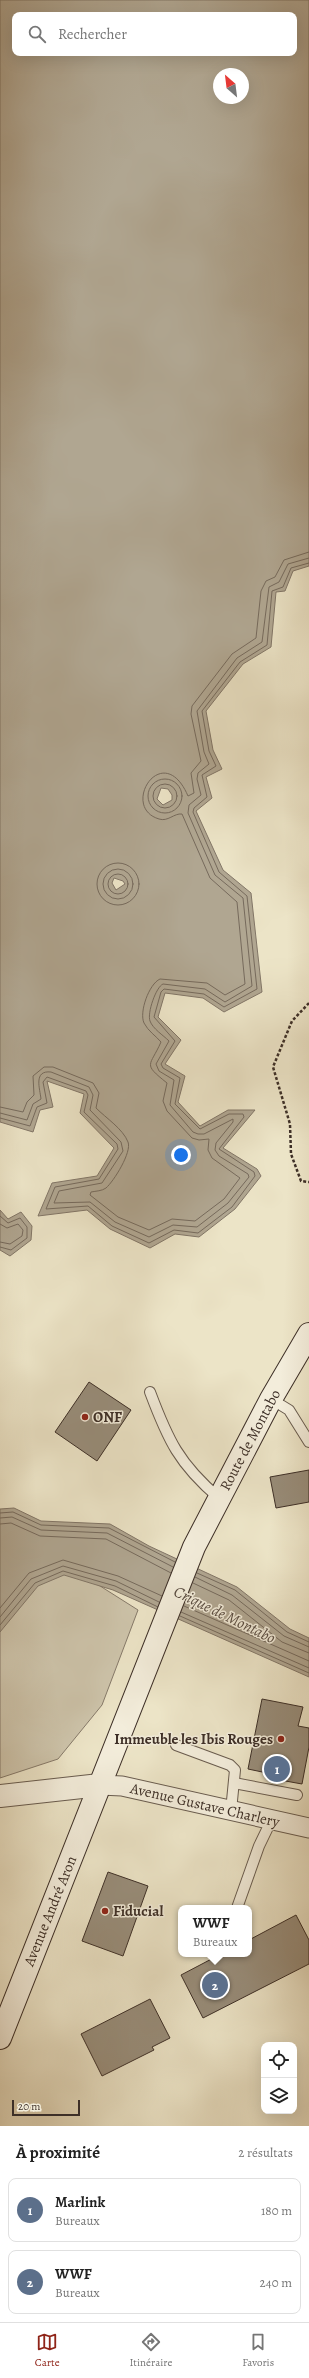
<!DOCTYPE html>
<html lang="fr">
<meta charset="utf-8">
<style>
body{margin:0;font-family:Alegreya,serif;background:#f2f2f2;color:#222}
.controls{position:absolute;right:12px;bottom:12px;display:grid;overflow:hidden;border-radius:8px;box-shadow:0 4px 16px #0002}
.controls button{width:36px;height:36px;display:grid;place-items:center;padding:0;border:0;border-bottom:1px solid #e0e0e0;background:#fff;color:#222;font:20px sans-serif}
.compass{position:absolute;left:213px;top:68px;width:36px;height:36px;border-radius:50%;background:#fff;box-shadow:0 4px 16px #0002;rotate:332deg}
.scale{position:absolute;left:12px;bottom:10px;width:68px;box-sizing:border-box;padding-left:4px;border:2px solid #3d2f27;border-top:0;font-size:11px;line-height:14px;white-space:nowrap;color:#3d2f27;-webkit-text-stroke:3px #f3eddb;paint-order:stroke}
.you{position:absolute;left:181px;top:1155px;width:14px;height:14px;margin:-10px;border:3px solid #fff;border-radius:50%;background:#1a73e8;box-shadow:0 0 0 6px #1a73e833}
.badge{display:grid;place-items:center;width:26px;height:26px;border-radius:50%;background:#8f2418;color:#fff;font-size:13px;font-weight:700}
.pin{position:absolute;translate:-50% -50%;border:2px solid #fff;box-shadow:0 1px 4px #0006}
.popup{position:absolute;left:178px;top:1905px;width:74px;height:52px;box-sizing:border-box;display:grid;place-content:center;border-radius:8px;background:#fff;filter:drop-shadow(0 1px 3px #0005);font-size:13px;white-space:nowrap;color:#767676}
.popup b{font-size:15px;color:#222}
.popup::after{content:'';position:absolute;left:50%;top:100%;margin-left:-8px;border:8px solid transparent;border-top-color:#fff}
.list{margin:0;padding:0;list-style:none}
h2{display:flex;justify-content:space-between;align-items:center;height:52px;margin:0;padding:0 16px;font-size:17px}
h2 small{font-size:13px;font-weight:400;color:#767676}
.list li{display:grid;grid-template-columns:26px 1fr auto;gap:12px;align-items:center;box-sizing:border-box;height:64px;margin:0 8px 8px;padding:0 8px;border:1px solid #e0e0e0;border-radius:8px}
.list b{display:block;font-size:15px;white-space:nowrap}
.list p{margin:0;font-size:13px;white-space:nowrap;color:#767676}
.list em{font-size:13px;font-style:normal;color:#767676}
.icon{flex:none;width:22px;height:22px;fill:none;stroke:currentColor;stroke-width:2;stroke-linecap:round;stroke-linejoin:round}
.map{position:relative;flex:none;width:309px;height:2126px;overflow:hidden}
.search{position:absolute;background:#fff;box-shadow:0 4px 16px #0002;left:12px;right:12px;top:12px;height:44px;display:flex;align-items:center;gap:10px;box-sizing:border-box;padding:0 14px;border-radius:8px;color:#767676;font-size:15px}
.sheet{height:196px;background:#fff}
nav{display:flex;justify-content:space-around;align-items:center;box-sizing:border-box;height:56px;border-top:1px solid #e0e0e0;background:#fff;font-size:11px;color:#767676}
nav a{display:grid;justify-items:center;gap:2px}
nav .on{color:#8f2418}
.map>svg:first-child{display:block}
.green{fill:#cec5ac;stroke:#867a6a}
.water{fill:#b0a691;stroke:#827667;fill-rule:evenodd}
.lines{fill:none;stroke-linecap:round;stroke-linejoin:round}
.shore{stroke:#766a5c;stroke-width:1}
.building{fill:#988d7a;stroke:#3d2f27}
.service-casing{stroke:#695c4f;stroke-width:12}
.minor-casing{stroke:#695c4f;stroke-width:21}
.tertiary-casing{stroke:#695c4f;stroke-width:24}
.secondary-casing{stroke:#3d2f27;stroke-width:24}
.path{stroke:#3d2f27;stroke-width:2.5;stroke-dasharray:3 2;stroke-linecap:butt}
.service{stroke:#f3eddb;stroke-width:10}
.minor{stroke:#f3eddb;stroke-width:19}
.tertiary{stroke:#f3eddb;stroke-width:22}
.secondary{stroke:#f3eddb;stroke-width:22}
.poi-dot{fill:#8f2418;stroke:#f3eddb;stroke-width:1.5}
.labels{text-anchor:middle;stroke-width:3;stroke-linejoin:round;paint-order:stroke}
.poi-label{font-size:15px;font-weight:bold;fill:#3d2f27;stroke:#f3eddb;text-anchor:start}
.street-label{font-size:15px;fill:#3d2f27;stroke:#f3eddb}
.water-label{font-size:16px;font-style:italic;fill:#5a4d42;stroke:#f3eddb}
</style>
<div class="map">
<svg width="309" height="2126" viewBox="0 0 309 2126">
<rect width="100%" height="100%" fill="#ece4c7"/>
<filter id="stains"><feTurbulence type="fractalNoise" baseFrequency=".005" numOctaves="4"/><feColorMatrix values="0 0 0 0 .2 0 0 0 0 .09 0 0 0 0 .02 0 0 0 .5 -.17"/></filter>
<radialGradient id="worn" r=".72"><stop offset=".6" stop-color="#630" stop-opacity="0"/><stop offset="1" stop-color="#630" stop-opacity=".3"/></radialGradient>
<polygon class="green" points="0,1556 78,1572 138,1610 102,1705 58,1759 0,1778"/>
<g class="water">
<path d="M 0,0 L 309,0 L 309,566 L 293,571 L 285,591 L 276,592 L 271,647 L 243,664 L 206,711 L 213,750 L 222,769 L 206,777 L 212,798 L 196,811 L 223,870 L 251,893 L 262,992 L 224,1012 L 203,998 L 165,993 L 158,1017 L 181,1040 L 165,1064 L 185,1076 L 178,1102 L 200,1126 L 228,1110 L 255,1110 L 223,1148 L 257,1169 L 261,1176 L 235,1209 L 199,1237 L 175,1234 L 150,1248 L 110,1229 L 87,1210 L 38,1216 L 52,1183 L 97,1176 L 114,1148 L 80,1113 L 84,1094 L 47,1081 L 53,1107 L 40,1110 L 33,1132 L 0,1122 ZM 15,15 L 294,15 L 294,53 L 15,53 ZM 219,74 L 243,74 L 243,98 L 219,98 ZM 161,788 L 168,789 L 172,795 L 172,800 L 163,805 L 157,799 ZM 114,878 L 123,881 L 125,884 L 116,890 L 112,883 Z"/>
<polygon points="0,1210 8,1219 21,1212 32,1226 31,1240 10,1256 0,1250"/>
<polygon points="14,1508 41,1521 110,1524 149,1546 237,1587 290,1629 309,1638 309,1677 113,1590 64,1575 38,1586 0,1632 0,1509"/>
</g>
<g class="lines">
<g class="shore">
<circle cx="165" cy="796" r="17"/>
<circle cx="165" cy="796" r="12"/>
<circle cx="118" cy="884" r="21"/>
<circle cx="118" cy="884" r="15"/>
<circle cx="118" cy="884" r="10"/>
<path d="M 0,1107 L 23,1112 L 27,1102 L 34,1095 L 33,1076 L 44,1067 L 53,1067 L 93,1083 L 99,1093 L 96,1108 C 106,1118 123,1129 128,1142 C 132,1152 114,1181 106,1188 C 102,1191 96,1191 91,1192 L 90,1195 L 118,1217 L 149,1230 L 172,1219 L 195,1221 L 224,1199 L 240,1178 L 212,1158 L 208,1150 L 209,1139 L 199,1140 L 192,1138 L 167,1111 L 163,1101 L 167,1083 C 142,1063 150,1067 161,1042 C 156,1036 148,1031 144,1023 C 139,1012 149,984 160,979 L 207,983 L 225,995 L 245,984 L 237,902 L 210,878 L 182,814 C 174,813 168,822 159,819 C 119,807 163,738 188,796 L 194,793 L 191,773 L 201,761 L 191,714 L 192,706 L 232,654 L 256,638 L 261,591 L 266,581 L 275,577 L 284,560 L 309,552"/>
<path d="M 0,1113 L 27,1120 L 33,1104 L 41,1099 C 40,1089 33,1070 51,1072 L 89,1087 L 93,1095 L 90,1110 L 121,1142 L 123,1151 L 102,1183 L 59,1191 L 54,1203 L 90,1202 L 115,1222 L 149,1237 L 173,1225 L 197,1227 L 228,1203 L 249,1177 L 248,1174 L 219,1156 L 215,1150 L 216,1143 L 233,1122 L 233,1119 L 204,1134 L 198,1134 L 193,1132 L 170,1105 L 174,1080 L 159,1071 L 156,1064 L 169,1041 C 163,1035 153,1029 150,1021 C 147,1013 156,987 163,984 L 205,989 L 225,1002 L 252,986 L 243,898 L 215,875 L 188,813 L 189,805 L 201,795 L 197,779 L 198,773 L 209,764 L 204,752 L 197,711 L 237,658 L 262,642 L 269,587 L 279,582 L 288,564 L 309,558"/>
<polyline points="0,1118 30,1126 37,1107 47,1103 43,1082 47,1077 86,1091 88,1095 84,1112 117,1144 118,1149 99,1179 55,1187 46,1209 88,1206 112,1226 149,1243 174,1230 198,1233 232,1207 255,1176 254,1172 219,1149 244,1117 243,1114 229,1114 200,1129 175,1104 180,1078 163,1068 161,1064 175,1041 154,1017 161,992 164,989 204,994 224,1007 257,989 247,896 219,872 193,812 194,808 207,797 202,775 216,766 209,751 202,711 240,662 267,645 272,591 283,587 291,568 309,563"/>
<polyline points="0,1216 8,1223 20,1218 27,1227 27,1238 11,1250 0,1247"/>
<polyline points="0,1224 7,1228 18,1224 23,1230 22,1236 10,1244 0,1242"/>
<polyline points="0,1513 13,1512 41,1525 109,1528 175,1562"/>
<polyline points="0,1518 12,1517 41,1530 107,1533 173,1567"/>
<polyline points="0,1524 11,1523 40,1536 106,1539 171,1573"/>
<polyline points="197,1573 235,1590 287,1632 309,1642"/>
<polyline points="195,1577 232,1595 284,1636 309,1647"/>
<polyline points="193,1583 229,1600 282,1642 309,1653"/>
<polyline points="184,1606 309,1661"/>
<polyline points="0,1608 29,1573 63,1560 118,1576 162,1596"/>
<polyline points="181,1612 309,1668"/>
<polyline points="180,1616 309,1673"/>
<polyline points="0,1617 31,1579 63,1566 116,1581 159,1602"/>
<polyline points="0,1625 35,1583 63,1571 115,1586 158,1607"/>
</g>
</g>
<g class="building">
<polygon points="89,1382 131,1410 97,1461 55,1432"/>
<polygon points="309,1470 309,1502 276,1508 270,1477"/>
<polygon points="262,1699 303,1707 298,1726 309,1728 309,1747 302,1784 280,1780 281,1776 248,1769"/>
<polygon points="108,1872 148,1886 123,1956 82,1941"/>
<polygon points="296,1915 309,1940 309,1964 203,2018 181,1975 221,1954 249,1954 249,1940"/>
<polygon points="150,1999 170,2038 152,2047 154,2050 102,2076 81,2034"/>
</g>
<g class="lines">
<g class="service-casing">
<g id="service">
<path d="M 150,1392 C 168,1440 179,1464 219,1498"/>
<polyline points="271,1399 289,1410 309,1442"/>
<polyline points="176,1745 230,1765 235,1770 231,1811"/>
<polyline points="234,1783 297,1795"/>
<polyline points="237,1908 259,1846 272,1819"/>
</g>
</g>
<g class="minor-casing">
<polyline id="minor" points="100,1785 122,1786 309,1828"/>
</g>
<g class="tertiary-casing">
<polyline id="tertiary" points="0,1796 100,1785"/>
</g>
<g class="secondary-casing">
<polyline id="secondary" points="0,2038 194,1547 271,1399 309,1334"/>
</g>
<polyline class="path" points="309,1003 292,1021 273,1067 290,1124 291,1154 301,1181 309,1182"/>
<use href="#service" class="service"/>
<use href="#minor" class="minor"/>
<use href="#tertiary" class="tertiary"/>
<use href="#secondary" class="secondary"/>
</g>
<g class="poi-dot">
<circle cx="85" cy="1417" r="4"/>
<circle cx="281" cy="1739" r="4"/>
<circle cx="105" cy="1911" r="4"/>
</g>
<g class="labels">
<g class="poi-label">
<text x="93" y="1422">ONF</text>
<text x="273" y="1744" text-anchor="end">Immeuble les Ibis Rouges</text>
<text x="113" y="1916">Fiducial</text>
</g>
<g class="street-label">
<text transform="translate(250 1440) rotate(-62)" y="5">Route de Montabo</text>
<text transform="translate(205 1805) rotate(13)" y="5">Avenue Gustave Charlery</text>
<text transform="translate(50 1911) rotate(-68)" y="5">Avenue André Aron</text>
</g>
<g class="water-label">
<text transform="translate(225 1614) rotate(26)" y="6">Crique de Montabo</text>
</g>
</g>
<rect width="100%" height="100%" filter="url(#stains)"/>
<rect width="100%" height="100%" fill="url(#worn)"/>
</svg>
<div class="controls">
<button><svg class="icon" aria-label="locate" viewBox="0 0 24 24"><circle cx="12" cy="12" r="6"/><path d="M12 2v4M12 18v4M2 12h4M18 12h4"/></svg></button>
<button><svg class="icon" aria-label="layers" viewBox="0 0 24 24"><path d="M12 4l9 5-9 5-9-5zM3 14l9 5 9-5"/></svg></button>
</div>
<svg class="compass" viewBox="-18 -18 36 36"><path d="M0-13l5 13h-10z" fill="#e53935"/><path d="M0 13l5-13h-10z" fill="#767676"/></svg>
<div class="scale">20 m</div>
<div class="you"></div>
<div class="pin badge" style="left:277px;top:1769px;background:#5c6f8a">1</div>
<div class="pin badge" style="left:215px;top:1985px;background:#5c6f8a">2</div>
<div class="popup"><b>WWF</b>Bureaux</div>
<div class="search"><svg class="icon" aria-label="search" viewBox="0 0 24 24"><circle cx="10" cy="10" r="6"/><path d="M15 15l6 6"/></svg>Rechercher</div>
</div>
<section class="sheet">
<h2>À proximité<small>2 résultats</small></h2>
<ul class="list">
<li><span class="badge" style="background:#5c6f8a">1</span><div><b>Marlink</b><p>Bureaux</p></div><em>180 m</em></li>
<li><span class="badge" style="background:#5c6f8a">2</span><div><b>WWF</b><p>Bureaux</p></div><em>240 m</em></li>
</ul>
</section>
<nav>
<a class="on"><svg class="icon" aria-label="map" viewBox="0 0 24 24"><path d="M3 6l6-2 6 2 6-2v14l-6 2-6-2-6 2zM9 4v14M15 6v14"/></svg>Carte</a>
<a><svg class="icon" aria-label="directions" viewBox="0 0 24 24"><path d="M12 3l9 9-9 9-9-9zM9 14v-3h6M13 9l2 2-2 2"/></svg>Itinéraire</a>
<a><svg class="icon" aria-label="saved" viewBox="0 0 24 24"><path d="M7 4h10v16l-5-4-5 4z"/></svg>Favoris</a>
</nav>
